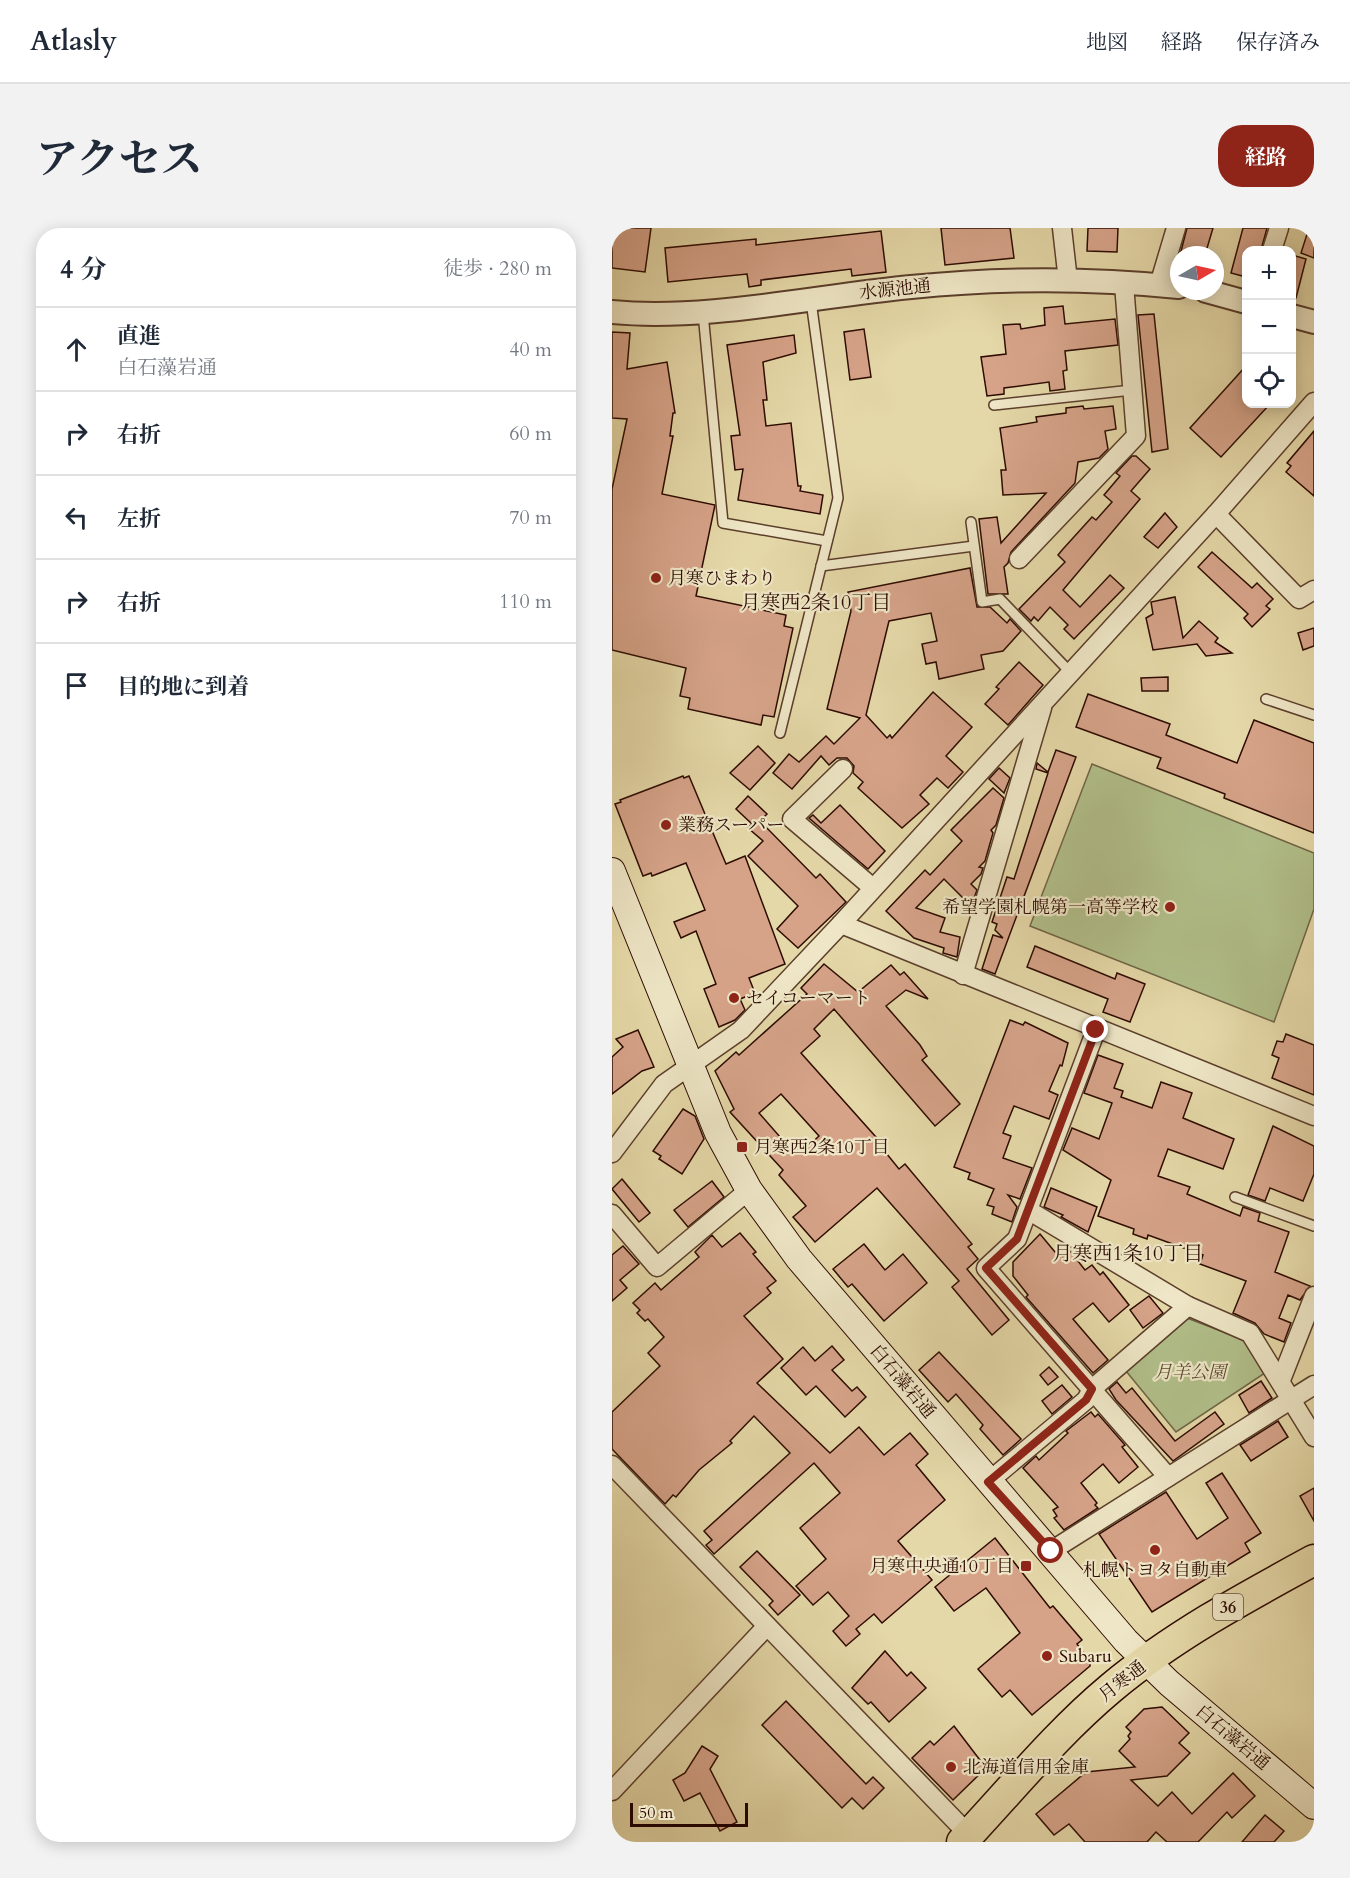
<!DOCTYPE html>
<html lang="ja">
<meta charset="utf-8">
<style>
body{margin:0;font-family:Cardo,"Noto Serif JP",serif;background:#f2f2f3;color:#1f2937}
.controls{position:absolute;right:18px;top:18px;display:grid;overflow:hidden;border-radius:12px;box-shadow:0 3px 15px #0003}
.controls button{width:54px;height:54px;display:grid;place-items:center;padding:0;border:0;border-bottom:2px solid #e0e1e3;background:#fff;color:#1f2937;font:30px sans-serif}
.compass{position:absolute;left:558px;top:18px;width:54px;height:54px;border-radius:50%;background:#fff;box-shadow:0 3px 15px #0003;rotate:81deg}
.scale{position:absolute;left:18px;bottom:15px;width:118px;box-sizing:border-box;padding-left:6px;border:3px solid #2d0b01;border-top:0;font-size:16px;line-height:21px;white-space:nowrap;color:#2d0b01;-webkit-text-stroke:4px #eee6c6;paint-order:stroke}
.stop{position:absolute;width:18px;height:18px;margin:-14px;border:4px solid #8f2418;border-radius:50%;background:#fff}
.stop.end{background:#8f2418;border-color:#fff;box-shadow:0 2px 6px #0008}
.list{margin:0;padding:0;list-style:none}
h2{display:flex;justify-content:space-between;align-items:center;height:78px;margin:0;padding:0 24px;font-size:26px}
h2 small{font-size:20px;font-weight:400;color:#747a83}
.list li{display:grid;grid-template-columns:39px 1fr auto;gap:18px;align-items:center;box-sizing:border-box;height:84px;padding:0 24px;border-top:2px solid #e0e1e3}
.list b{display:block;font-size:22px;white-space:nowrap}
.list p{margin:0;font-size:20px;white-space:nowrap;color:#747a83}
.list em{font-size:20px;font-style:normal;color:#747a83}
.icon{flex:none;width:33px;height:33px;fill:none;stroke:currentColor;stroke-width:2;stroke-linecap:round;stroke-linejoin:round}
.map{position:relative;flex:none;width:702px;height:1614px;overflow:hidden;border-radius:24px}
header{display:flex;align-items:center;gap:36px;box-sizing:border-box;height:84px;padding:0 30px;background:#fff;border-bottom:2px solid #e0e1e3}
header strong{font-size:28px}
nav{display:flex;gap:33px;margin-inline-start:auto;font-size:21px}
.intro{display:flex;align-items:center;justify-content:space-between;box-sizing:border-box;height:144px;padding:0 36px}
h1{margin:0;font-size:42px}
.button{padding:15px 27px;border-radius:24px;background:#8f2418;color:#fff;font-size:21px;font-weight:700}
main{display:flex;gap:36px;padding:0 36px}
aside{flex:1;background:#fff;border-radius:24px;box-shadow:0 3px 15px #0003}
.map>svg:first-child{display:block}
.green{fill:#b1bf8a;stroke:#6f6546;stroke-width:1.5}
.building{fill:#d6a389;stroke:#2d0b01;stroke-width:1.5;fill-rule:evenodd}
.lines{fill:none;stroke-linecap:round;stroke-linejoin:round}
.service-casing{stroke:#5b3e2b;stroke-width:12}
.minor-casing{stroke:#5b3e2b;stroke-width:21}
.tertiary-casing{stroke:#5b3e2b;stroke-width:26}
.secondary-casing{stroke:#2d0b01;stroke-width:28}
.trunk-casing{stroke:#2d0b01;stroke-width:33}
.service{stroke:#eee6c6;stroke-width:9}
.minor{stroke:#eee6c6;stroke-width:18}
.tertiary{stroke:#eee6c6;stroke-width:22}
.secondary{stroke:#eee6c6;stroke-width:26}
.trunk{stroke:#e5d8a8;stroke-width:30}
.route{stroke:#8f2418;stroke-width:8}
.poi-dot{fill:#8f2418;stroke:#eee6c6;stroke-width:2}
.labels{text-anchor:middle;stroke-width:4.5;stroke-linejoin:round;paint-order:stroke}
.shield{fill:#eee6c6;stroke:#674d3c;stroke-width:1.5}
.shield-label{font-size:16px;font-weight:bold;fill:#2d0b01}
.street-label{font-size:18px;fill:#2d0b01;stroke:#eee6c6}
.poi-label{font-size:18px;fill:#2d0b01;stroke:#eee6c6;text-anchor:start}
.park-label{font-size:18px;font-style:italic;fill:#5b4a31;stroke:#eee6c6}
.neighbourhood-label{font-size:20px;fill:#2d0b01;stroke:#eee6c6}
</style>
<header>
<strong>Atlasly</strong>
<nav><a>地図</a><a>経路</a><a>保存済み</a></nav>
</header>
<div class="intro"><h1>アクセス</h1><a class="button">経路</a></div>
<main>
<aside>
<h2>4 分<small>徒歩 · 280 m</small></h2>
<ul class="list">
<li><svg class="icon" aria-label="ahead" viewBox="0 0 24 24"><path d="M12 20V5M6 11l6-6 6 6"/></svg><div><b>直進</b><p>白石藻岩通</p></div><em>40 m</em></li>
<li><svg class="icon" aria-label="right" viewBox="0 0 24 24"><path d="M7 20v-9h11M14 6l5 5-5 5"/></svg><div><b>右折</b></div><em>60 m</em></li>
<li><svg class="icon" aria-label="left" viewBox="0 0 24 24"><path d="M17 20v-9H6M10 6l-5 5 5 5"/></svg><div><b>左折</b></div><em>70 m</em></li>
<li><svg class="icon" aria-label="right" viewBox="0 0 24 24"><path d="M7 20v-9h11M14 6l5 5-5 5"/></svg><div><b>右折</b></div><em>110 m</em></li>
<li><svg class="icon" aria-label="arrive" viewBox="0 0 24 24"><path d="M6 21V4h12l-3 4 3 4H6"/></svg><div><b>目的地に到着</b></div></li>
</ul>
</aside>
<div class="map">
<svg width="702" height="1614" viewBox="0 0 702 1614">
<rect width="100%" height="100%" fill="#e5d8a8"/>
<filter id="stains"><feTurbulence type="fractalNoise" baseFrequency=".00333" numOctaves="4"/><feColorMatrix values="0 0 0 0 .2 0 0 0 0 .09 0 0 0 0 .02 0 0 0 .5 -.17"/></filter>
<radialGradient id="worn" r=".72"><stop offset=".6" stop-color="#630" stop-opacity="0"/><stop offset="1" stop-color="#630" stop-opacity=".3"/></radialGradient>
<g class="green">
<polygon points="480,536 702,625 702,681 662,794 418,698"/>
<polygon points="575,1090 632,1112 653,1145 564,1204 514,1143"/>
</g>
<g class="building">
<polygon points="0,0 39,0 33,44 0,40"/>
<polygon points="329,0 398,0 402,30 333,37"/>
<polygon points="476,0 506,0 505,24 475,23"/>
<polygon points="575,0 601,0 593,27 568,27"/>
<polygon points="631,0 655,0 649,22 634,22 634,49 619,45"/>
<polygon points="697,0 702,0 702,30 689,25"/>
<polygon points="269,3 274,44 240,48 239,41 149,52 149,57 137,59 135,46 56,54 53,20 144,11 144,17"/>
<polygon points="680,27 694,31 684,70 680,70"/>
<polygon points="451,78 453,96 503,91 506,117 453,123 455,142 451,143 453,161 438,163 437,154 392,160 392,166 375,168 369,129 394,126 391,97 408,96 409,101 433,97 432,80"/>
<polygon points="542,86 556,221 540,224 526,87"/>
<polygon points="252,101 259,149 238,152 232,104"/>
<polygon points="0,104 18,105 15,141 55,134 63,185 61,185 58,208 61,208 50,266 103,277 84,368 174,387 172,398 181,400 162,489 151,487 149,497 76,481 78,470 68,468 74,440 0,422 0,261 15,191 0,190"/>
<polygon points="182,107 184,125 151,134 155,172 151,172 154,198 179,195 186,258 189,258 188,263 211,267 208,286 126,272 131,241 123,242 119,208 128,207 115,117"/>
<polygon points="634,138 634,176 658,176 609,229 578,200"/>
<polygon points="471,178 472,181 501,178 504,201 493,203 496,221 487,230 466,234 463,255 399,324 396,335 392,339 396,366 376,366 367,291 385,289 389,315 434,265 391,267 389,242 394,242 388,200 425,194 424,189 454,185 454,180"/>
<polygon points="702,203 702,268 674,244 679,238 675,235"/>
<polygon points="520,228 524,228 538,241 519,263 528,271 451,362 468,379 498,347 512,360 462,411 452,401 456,397 438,379 426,393 422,389 419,393 407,381 453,334 446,327 451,321 480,289 484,292 500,274 492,267 508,248 504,245"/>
<polygon points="553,285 565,299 546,320 532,309"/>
<polygon points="600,324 640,360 645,355 661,371 654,378 658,381 640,399 632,390 636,386 586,339"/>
<polygon points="358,340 365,379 378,379 395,395 398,391 409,403 391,423 369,427 372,441 327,451 324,434 314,436 310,416 325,413 319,385 277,393 254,487 275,510 278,507 280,510 321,464 360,499 334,528 351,544 336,560 325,550 308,567 317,576 290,600 246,560 251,554 241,545 242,538 235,530 225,530 217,537 209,528 180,561 161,545 177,526 187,534 214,508 222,516 248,490 215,481 239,383 236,364"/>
<polygon points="563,369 571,410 587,393 606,410 603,414 620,425 594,428 585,416 541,422 534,390 541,386 539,374"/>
<polygon points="702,400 702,418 691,422 686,405"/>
<polygon points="407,434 431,457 396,497 373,476 387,461 384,459"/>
<polygon points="556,449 556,463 530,463 529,450"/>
<polygon points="476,466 558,496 554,507 625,535 642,492 702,515 702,605 612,570 613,566 545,540 549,530 464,499"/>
<polygon points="146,518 163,535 138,562 118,545"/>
<polygon points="444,522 464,529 383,746 370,741 381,707 391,710 383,702 385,696 380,694 395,649 402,651 436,545 424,541 425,535 436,544"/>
<polygon points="387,540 398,550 392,565 377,551"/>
<polygon points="71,548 72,550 77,548 114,636 133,628 173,736 137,750 143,765 128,771 133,782 123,792 107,799 92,761 104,756 84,703 69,710 62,694 93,682 74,635 40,648 39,645 31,648 3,576 9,574 8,572"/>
<polygon points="381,560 392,570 384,597 379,602 381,605 373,633 367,639 371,640 369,646 359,656 365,662 361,673 355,674 332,651 304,680 333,690 328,704 348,709 345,729 331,725 332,720 302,710 274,683 313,642 318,647 350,613 339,602"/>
<polygon points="136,568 155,586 148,593 204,650 208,646 234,674 186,720 165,701 186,678 136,628 151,613 136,600 140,596 124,581"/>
<polygon points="228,577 273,623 256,641 197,590 201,587 209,595"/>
<polygon points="423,718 503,751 505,745 533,756 518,794 491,784 496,771 415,739"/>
<path d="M 212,736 L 246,764 L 279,737 L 288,747 L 292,744 L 316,771 L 294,762 L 274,778 L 308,817 L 315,828 L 310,832 L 348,876 L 323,898 L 222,781 L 202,801 L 208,808 L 189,825 L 272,918 L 270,920 L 287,941 L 293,936 L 360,1016 L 356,1019 L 366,1031 L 355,1041 L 397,1092 L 380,1107 L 340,1059 L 347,1053 L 265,960 L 203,1014 L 181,989 L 194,978 L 167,947 L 171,942 L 118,884 L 122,881 L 103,843 L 124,824 L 127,827 L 195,766 L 189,760 ZM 169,866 L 207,908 L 189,925 L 186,921 L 182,925 L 147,885 Z"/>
<polygon points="398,792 411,797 413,794 456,815 450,838 448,837 437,863 446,867 437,891 402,878 391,905 399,908 391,930 420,940 408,971 396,967 405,979 400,994 380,986 382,979 375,977 382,961 356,951 358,945 342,939"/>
<polygon points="26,802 42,839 30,843 0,866 0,829 11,819 4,811"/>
<polygon points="674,806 702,817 702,867 660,850 667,830 660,827 665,813 671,814"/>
<polygon points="486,827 511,836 502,860 511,863 509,869 540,880 549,854 580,865 571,890 622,911 611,941 556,921 546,948 578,959 575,966 628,988 631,979 648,985 646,993 677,1004 663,1044 698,1058 688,1072 676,1067 667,1090 679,1095 672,1114 652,1106 643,1095 621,1085 634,1053 588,1036 591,1027 536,1007 535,1011 521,1006 522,1001 486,988 499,952 451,922 460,900 487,911 500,875 472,865"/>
<polygon points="71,881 83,888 92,911 70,946 47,931 49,928 41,923"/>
<polygon points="661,898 702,918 702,946 691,973 658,960 653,973 636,967"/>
<polygon points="10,951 38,985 27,994 0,961"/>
<polygon points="100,953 112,969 76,999 62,982"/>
<polygon points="439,960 485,979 476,1004 449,989 451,987 432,979"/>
<polygon points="128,1005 144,1024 141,1026 164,1053 155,1060 159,1065 132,1088 171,1131 145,1155 218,1225 247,1199 272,1227 298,1205 316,1226 304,1237 333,1272 286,1313 320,1352 270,1395 262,1386 244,1401 248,1406 234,1418 221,1403 237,1388 216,1364 201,1377 184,1358 214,1331 188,1300 228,1265 202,1235 102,1326 94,1317 100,1312 92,1303 178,1225 142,1188 118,1213 120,1215 87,1242 64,1269 61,1267 53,1276 0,1221 0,1184 48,1138 36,1125 52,1109 36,1091 33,1093 25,1085 28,1082 21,1075 43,1055 49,1062 87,1029 83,1024 100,1007 110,1019"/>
<polygon points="428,1006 443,1024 446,1022 451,1029 458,1023 473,1042 480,1037 488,1047 491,1044 517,1077 497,1094 481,1075 461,1091 496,1132 481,1145 414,1069 416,1067 401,1048 401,1034"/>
<polygon points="252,1016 273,1042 291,1026 315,1055 272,1093 240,1056 236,1059 221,1041"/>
<polygon points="11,1018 27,1036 8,1052 15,1060 0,1073 0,1027"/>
<polygon points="537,1068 551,1085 531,1100 518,1082"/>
<polygon points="220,1118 232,1132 220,1142 240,1163 245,1159 254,1169 233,1189 204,1158 194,1167 169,1140 191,1119 203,1133"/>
<polygon points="327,1124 409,1211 391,1227 368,1201 371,1197 344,1166 336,1174 307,1142"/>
<polygon points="437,1139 446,1149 436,1157 428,1147"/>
<polygon points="649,1153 660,1170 637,1185 627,1167"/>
<polygon points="505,1154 514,1165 520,1160 563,1213 603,1184 612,1196 561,1233 504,1172 497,1161"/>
<polygon points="450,1157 460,1169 440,1186 430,1173"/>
<polygon points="479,1184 483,1189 486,1186 513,1217 510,1219 526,1239 507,1255 491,1236 469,1255 485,1275 483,1277 486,1280 452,1302 442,1290 445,1288 441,1282 446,1279 411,1240 424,1228 427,1232 456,1205 454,1203"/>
<polygon points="666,1193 676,1209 639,1233 628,1217"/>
<polygon points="610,1245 649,1305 633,1315 638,1324 540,1384 487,1306 554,1264 585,1311 616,1290 594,1255"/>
<polygon points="702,1260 702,1293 688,1268"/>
<polygon points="383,1310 438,1380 441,1378 470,1412 465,1416 478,1434 478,1438 420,1487 398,1462 390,1469 366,1441 408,1405 374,1360 342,1383 323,1359"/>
<polygon points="145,1323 188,1367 166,1387 157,1377 161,1373 128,1339"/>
<polygon points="273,1423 295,1448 299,1444 314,1460 277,1494 259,1474 256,1476 240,1460"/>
<polygon points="174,1473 254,1556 261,1549 272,1560 251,1581 240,1570 230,1580 150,1497"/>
<polygon points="550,1479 577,1505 567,1515 578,1525 555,1548 519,1552 546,1578 560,1564 580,1586 621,1545 643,1568 620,1590 615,1584 586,1614 555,1614 544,1604 535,1614 473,1614 457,1596 442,1607 424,1586 474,1544 523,1539 507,1523 518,1511 516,1508 519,1504 514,1499 532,1481"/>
<polygon points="342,1498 374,1540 341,1572 300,1530 318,1513 322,1517"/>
<polygon points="90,1518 106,1528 98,1541 125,1594 108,1603 88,1565 72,1573 61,1552 73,1545"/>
<polygon points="653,1587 672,1603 662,1614 630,1614"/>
</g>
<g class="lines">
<g class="service-casing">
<g id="service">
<polyline points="91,85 111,295 215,313"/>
<polyline points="382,177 520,162"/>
<polyline points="359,294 370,374 388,371 459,445"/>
<polyline points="209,338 362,318"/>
<polyline points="654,471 702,487"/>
<polyline points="168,505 226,270 199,73"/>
<polyline points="623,969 702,998"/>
</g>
</g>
<g class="minor-casing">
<g id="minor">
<polyline points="450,0 456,53"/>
<polyline points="660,22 667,0"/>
<polyline points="547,57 564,0"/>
<polyline points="604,286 687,371 702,362"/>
<polyline points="407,331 524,208 512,56"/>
<polyline points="231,541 180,591 261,660"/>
<polyline points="229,696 702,888"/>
<polyline points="351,747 430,480"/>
<polyline points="484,802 405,1011 374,1040 556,1249"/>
<polyline points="0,925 52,856 129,802 229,696 604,286 702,174"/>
<polyline points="416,982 576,1078 638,1105 702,1209"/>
<polyline points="0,986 45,1039 137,962"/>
<polyline points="669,1152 702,1068"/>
<polyline points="0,1237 357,1607"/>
<polyline points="376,1254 474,1172 480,1161 576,1078"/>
<polyline points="439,1323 702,1157"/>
<polyline points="0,1563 155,1398"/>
</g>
</g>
<g class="tertiary-casing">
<g id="tertiary">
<polyline points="594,63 634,74"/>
<path d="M 0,84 C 95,93 203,68 299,59 C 387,50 479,50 567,59"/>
<polyline points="680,88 702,94"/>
</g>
</g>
<g class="secondary-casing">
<polyline id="secondary" points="0,643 106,905 137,962 187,1031 514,1413 557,1455 702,1578"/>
</g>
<g class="trunk-casing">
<path id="trunk" d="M 350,1614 C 399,1562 444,1506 499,1460 C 560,1409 632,1370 702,1332"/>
</g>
<use href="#service" class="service"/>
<use href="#minor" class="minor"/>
<use href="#tertiary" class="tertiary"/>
<use href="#secondary" class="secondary"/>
<use href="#trunk" class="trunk"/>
</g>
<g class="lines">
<polyline class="route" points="439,1323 376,1254 474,1172 480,1161 374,1040 405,1011 484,802"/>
</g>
<g class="poi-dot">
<circle cx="44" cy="350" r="6"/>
<circle cx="54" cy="597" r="6"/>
<circle cx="558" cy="679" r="6"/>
<circle cx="122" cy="770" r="6"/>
<rect x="124" y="913" width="12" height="12" rx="3"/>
<circle cx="543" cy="1322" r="6"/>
<rect x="408" y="1332" width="12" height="12" rx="3"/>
<circle cx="435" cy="1428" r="6"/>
<circle cx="339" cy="1539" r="6"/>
</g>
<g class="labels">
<rect class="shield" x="601" y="1366" width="30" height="26" rx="4.5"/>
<g class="shield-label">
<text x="616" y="1385">36</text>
</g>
<g class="street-label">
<text transform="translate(283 61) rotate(-6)" y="6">水源池通</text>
<text transform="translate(291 1153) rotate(50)" y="6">白石藻岩通</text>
<text transform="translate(510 1453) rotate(-38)" y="6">月寒通</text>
<text transform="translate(621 1509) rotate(40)" y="6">白石藻岩通</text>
</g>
<g class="poi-label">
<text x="56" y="356">月寒ひまわり</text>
<text x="66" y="603">業務スーパー</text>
<text x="546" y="685" text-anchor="end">希望学園札幌第一高等学校</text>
<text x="134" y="776">セイコーマート</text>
<text x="142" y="925">月寒西2条10丁目</text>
<text x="402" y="1344" text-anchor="end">月寒中央通10丁目</text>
<text x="543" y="1348" text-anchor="middle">札幌トヨタ自動車</text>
<text x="447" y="1434">Subaru</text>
<text x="351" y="1545">北海道信用金庫</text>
</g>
<g class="park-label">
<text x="578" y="1150">月羊公園</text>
</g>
<g class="neighbourhood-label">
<text x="204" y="381">月寒西2条10丁目</text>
<text x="516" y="1032">月寒西1条10丁目</text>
</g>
</g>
<rect width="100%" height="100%" filter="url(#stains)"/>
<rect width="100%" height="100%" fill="url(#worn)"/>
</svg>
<div class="controls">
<button>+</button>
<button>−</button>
<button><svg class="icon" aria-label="locate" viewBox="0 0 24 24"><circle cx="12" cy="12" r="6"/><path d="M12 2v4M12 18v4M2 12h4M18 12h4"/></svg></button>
</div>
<svg class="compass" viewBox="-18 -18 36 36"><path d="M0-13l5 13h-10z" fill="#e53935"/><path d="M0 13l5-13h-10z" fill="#747a83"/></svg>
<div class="scale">50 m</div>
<div class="stop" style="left:439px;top:1323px"></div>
<div class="stop end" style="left:484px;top:802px"></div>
</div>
</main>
